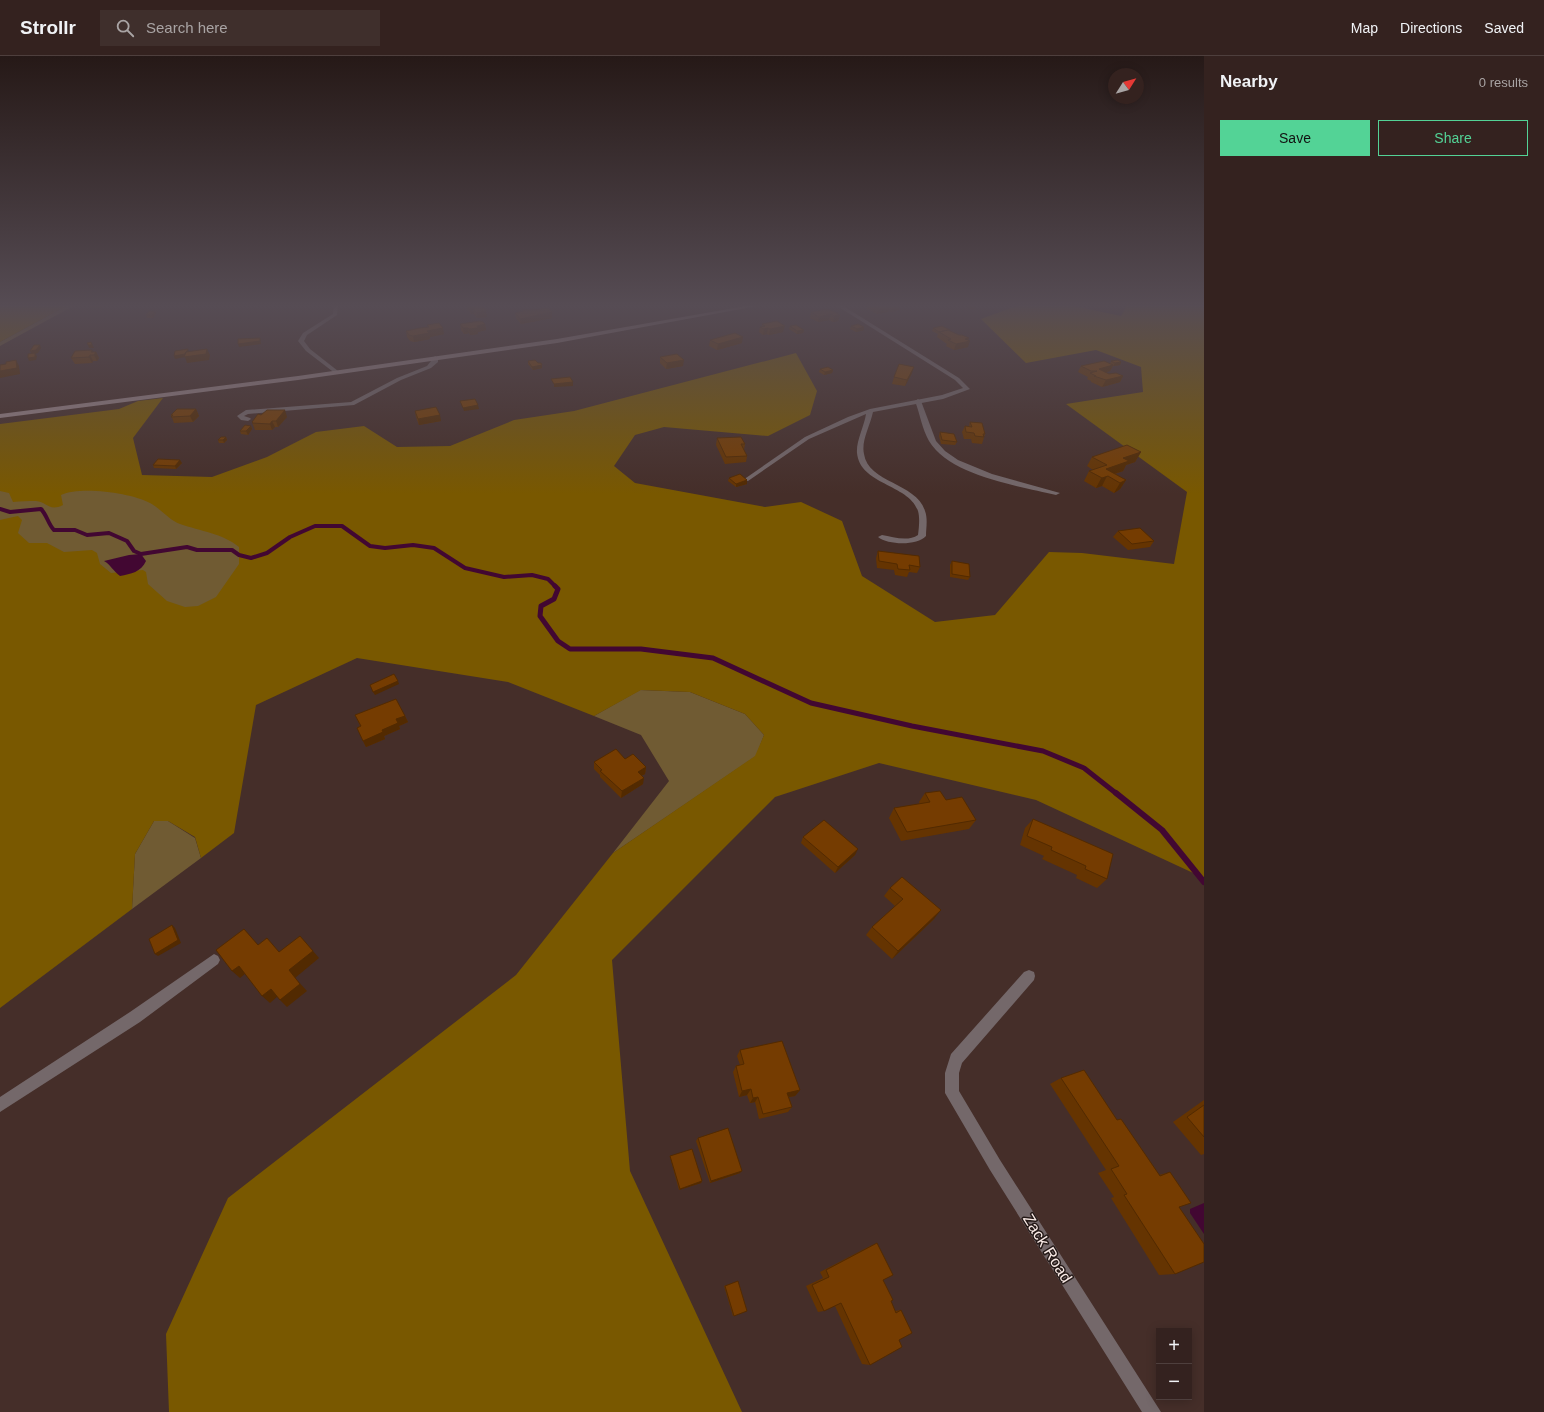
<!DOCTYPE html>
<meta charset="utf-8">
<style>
body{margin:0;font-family:Helvetica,sans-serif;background:#3f2f2c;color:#f1f3f6}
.controls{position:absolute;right:12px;bottom:12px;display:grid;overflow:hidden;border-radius:0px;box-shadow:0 2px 10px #0003}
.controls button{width:36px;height:36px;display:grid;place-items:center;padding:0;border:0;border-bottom:1px solid #4e3f3d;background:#34221f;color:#f1f3f6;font:20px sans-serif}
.compass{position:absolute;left:1108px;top:12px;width:36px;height:36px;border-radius:50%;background:#34221f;box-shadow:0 2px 10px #0003;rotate:53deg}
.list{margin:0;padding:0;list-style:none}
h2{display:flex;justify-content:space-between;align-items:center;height:52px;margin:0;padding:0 16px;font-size:17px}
h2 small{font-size:13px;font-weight:400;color:#a9a4a4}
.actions{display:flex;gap:8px;padding:12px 16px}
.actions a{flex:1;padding:9px 0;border:1px solid #53d396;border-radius:0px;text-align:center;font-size:14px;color:#53d396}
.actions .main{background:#53d396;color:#111}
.icon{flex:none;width:22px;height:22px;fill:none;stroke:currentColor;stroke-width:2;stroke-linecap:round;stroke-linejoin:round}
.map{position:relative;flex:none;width:1204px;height:1356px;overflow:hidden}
header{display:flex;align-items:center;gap:24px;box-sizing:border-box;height:56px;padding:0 20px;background:#34221f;border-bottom:1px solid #4e3f3d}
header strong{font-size:19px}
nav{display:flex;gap:22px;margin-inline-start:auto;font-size:14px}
.search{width:280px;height:36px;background:#3f2f2c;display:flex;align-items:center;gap:10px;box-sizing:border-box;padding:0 14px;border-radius:0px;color:#a9a4a4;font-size:15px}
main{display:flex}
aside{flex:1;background:#34221f}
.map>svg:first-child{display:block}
.green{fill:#705b33}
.forest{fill:#795800}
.water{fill:#420732}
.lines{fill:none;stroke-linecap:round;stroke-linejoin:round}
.stream-far2{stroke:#420732;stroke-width:4}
.stream-far1{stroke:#420732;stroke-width:5}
.stream{stroke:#420732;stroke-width:6}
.lane{fill:#74686a;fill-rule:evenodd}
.street{fill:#74686a;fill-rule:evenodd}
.secondary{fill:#988487;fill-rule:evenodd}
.wall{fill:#653401}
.shaded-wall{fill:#522a01}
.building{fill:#753c01;stroke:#522a01}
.labels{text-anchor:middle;stroke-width:3;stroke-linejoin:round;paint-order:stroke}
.near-street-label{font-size:16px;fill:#faebe7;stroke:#241917}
</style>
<header>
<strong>Strollr</strong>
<div class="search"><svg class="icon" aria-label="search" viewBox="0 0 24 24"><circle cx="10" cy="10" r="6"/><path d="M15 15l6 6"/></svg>Search here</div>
<nav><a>Map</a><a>Directions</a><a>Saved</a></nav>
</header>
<main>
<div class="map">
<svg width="1204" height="1356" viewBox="0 0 1204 1356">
<rect width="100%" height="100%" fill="#452e29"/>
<g class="green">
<polygon points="70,248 77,248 0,290 0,286"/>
<polygon points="0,420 111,431 214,462 251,491 214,570 0,482"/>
<polygon points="640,634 690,636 745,658 764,679 756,700 613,797 669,725 641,679 594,660"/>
<polygon points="154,765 168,765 195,782 201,802 132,853 135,798"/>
</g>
<g class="forest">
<polygon points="0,248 70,248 0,286"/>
<path d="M 1021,248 L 1064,248 L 1121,260 L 1128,248 L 1204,248 L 1204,822 L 1036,744 L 879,707 L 775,741 L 612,904 L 630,1115 L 742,1356 L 169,1356 L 166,1278 L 228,1142 L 516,919 L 613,797 L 755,700 L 764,679 L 745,658 L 690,636 L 641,634 L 594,660 L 508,626 L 357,602 L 256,649 L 234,777 L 201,802 L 195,781 L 168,765 L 154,765 L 135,798 L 132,853 L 0,952 L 0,464 L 18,460 L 22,464 L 18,477 L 29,487 L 47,487 L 64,496 L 92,494 L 97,497 L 100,508 L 111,517 L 143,514 L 146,516 L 148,528 L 167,545 L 185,551 L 198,550 L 216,541 L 239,508 L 239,491 C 224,478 200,475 180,468 C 169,464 161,453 150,447 C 131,437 81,430 61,439 L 63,449 C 49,456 47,446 36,445 C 28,445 21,445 13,446 L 9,437 L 0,435 L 0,368 L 119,353 L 138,345 L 163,342 L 133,382 L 142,419 L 212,421 L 267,401 L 316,376 L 364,370 L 397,391 L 450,390 L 514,364 L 574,355 L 796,297 L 817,335 L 810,359 L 768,380 L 664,371 L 635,379 L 614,410 L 635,427 L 765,451 L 801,446 L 842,465 L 862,520 L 935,566 L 995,559 L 1049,496 L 1082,497 L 1174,508 L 1187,436 L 1066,348 L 1143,336 L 1141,311 L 1096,294 L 1026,307 L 981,263 Z"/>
</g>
<g class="water">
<path d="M 141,498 L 146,505 C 141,516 131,518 120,520 C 113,515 111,509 104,505 L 129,499 Z"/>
<polygon points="1204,1147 1204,1178 1190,1157 1190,1153"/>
</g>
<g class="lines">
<path class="stream-far2" d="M 0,453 L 10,456 L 41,453 C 47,459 48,468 54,474 L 75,474 L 87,479 L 109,477 L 127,485 L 134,495 L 141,498 L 187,491 L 197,494 L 232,494 L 239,499 L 251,502 L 267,497 L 290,481 L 315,470 L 342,470 L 370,490 L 385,492 L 413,489 L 434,492 L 465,512 L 504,521 L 532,519 L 548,523 L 556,531"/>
<polyline class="stream-far1" points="555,530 558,533 554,543 541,550 540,560 558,585 570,593 641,593 713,602 811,647 912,670 1043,695 1084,712 1117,738"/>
<polyline class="stream" points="1116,737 1162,774 1204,826"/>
<g class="lane">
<polygon points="334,248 338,248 337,259 307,279 304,285 310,293 338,315 338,317 336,318 306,295 298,285 303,277 333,258"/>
<polygon points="435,300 438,302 438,306 431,312 401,324 354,349 248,358 244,360 250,362 251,363 248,365 241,364 237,360 246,354 351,346 397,322 427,310"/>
<path d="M 918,343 L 921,345 L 936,385 L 945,395 L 958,404 L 992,418 L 1060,437 L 1056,439 C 1019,430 950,420 929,385 C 922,373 920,358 915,345 Z"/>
<polygon points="214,898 218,900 220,904 218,908 140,966 0,1056 0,1041 130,956"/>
</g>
<g class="street">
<path d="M 834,248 L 840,248 L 959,322 L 970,333 L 943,343 L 873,356 C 870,370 861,385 864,398 C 868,427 917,427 925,455 C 928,463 926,472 926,480 C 917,490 888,489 878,481 L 882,479 C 893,481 908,486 918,479 C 919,471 920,462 918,455 C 909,428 860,429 857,397 C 856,385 864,371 866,358 L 809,383 L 748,425 L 743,424 L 805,381 L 848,361 L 870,353 L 942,339 L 963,332 L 955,324 Z"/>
<polygon points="1029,914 1034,916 1035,920 1034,924 962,1007 959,1017 959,1035 1000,1104 1161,1356 1142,1356 990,1114 945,1037 945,1017 951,998 1024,916"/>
</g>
<polygon class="secondary" points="757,248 768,248 557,287 298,324 0,362 0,358 298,320 557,283"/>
</g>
<g class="wall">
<polygon points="91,248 108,248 101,252 91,252 89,249"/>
<polygon points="467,248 481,248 487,261 477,262 474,258 471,258 467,252"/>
<polygon points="617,248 641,248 618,249"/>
<polygon points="868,248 900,248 899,254 891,256 889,254 888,256 877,258 867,253"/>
<polygon points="1090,248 1106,248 1104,252 1090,249"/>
<polygon points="968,249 976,250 975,253 970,253 967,251"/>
<polygon points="522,254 531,254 552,262 521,268 516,262 515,257 522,256"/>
<polygon points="155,255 156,257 153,262 147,262 146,259"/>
<polygon points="811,256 840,259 838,265 833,266 829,264 818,266 810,262"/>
<polygon points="460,268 485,268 486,274 478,276 478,278 470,279 469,277 464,278 461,274"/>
<polygon points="762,268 783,276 769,279 767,278 763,279 759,276 760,271 762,270"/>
<polygon points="427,269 444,278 430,281 430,283 414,286 410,285 407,281 406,275 428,271"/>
<polygon points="790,270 804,274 803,277 797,278 789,273"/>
<polygon points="851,270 864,274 856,276 850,273"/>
<polygon points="933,272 950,275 968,284 968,291 954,294 946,290 947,288 937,281 938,278 932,275"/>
<polygon points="710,284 742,287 717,294 709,290"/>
<polygon points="93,296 96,296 99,302 97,305 93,305 92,307 75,308 71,302"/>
<polygon points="660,301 683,310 666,313 660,307"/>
<polygon points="528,305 542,312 533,314 528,308"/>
<polygon points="1111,305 1121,306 1120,309 1113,310 1110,315 1106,316 1109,318 1123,320 1120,326 1102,331 1091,326 1091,325 1087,323 1088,321 1078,316 1081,310 1110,308"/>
<polygon points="820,313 833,314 832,317 824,319 819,316"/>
<polygon points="912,317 905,330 892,328 894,321"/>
<polygon points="196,353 199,360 193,366 174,367 171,359"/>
<polygon points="415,355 441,365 419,369 416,361"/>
<polygon points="287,361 278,371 275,371 272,374 255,374 252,366"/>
<polygon points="970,366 985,378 982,388 972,387 971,383 964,383 962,376 965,370 969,370"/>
<polygon points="251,370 252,373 248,379 241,378 240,375"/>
<polygon points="940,376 957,386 955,389 941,388 939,380"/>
<polygon points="226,381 227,384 224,387 219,387 218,384"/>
<polygon points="717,382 745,388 744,394 747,400 746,406 725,408 716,389"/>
<polygon points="1141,396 1135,406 1126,409 1123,415 1115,418 1126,424 1120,433 1114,437 1102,430 1096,432 1084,425 1089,415 1093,414 1087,410 1092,401"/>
<polygon points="182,407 176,413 154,412 153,409"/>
<polygon points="729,422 747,424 747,428 736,431 728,425"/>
<polygon points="1118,475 1154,485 1150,491 1128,494 1113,481"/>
<polygon points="878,495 920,511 917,517 909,516 907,521 895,519 894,514 877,512 876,502"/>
<polygon points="952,505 970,521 968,524 950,521 950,509"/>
<polygon points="355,659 405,660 408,666 399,670 400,673 384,680 385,683 366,691 357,672 360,670"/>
<polygon points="625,703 646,711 645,718 641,720 643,728 621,742 600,721 600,719 594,713 594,706"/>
<polygon points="925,737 946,744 976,764 969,773 901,785 889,762 894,752 920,748 919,746"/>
<polygon points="1033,763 1107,823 1097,832 1076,822 1077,819 1042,803 1044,800 1020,789 1025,772"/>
<polygon points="803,781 855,799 835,817 801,787"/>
<polygon points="890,832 934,863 892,903 866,879 872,871 895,850 884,840"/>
<polygon points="740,994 800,1034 795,1040 789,1041 792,1051 788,1056 759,1063 755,1046 750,1047 747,1039 739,1041 733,1016 736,1010 740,1009 737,1000"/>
<polygon points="1061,1022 1117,1064 1159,1119 1170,1116 1179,1151 1175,1218 1159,1219 1111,1142 1114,1141 1098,1117 1106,1114 1050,1028"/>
<polygon points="1204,1044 1204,1098 1201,1099 1173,1066"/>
<polygon points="698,1082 740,1117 710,1127 696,1085"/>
<polygon points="670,1100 702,1125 701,1127 679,1134 670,1101"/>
<polygon points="877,1187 883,1224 891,1245 895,1255 901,1254 899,1284 870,1309 862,1308 835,1250 824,1255 818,1256 806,1230 823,1222 820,1216 870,1190"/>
<polygon points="738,1225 734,1260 733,1260 724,1230"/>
</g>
<g class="shaded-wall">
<polygon points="102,248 108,248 101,252 100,250"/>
<polygon points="900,248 899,254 891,256 893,250"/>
<polygon points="887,249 890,249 888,256 877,258 879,253"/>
<polygon points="976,250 975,253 970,253 971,251"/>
<polygon points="471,252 473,252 474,258 471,258"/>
<polygon points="155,255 156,257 153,262 152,259"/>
<polygon points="486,255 487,261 477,262 477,257"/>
<polygon points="552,256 552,262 521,268 520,263"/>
<polygon points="836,257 838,257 837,259 840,259 838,265 833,266 834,260"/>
<polygon points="831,258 829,264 818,266 819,261"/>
<polygon points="485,268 486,274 478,276 478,278 470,279 469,273"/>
<polygon points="785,270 783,276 769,279 770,273"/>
<polygon points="864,271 864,274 856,276 857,273"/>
<polygon points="443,272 444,278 430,281 430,283 414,286 413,280 427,275"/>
<polygon points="463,272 468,272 469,277 464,278"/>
<polygon points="768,272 767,278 763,279 764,273"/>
<polygon points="804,274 803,277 797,278 797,275"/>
<polygon points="743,281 742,287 717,294 718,288"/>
<polygon points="260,282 261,288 239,291 238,288"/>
<polygon points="969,282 967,286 970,285 968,291 954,294 956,288 965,283"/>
<polygon points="91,286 94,292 89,292 88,289"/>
<polygon points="40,289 41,292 38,297 35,298 37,300 36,304 29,305 28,302 32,298 30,295"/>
<polygon points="188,293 189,296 207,293 210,299 209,304 187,307 185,301 175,303 174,300"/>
<polygon points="92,294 94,298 96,296 99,302 97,305 94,299 91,296"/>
<polygon points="90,299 93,305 92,307 89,301"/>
<polygon points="16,304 19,310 20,318 0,322 0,315"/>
<polygon points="684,304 683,310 666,313 667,307"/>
<polygon points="1121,306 1120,309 1113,310 1115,307"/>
<polygon points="542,309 542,312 533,314 532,311"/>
<polygon points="1113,309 1110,315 1096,319 1099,313"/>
<polygon points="914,311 912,317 905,330 907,324"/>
<polygon points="833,314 832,317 824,319 825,316"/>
<polygon points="1123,320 1120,326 1102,331 1106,324"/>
<polygon points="573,326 573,330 554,331 554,328"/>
<polygon points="478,349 479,353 464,355 463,352"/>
<polygon points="196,353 199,360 193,366 190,360"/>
<polygon points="285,354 287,361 278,371 276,365"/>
<polygon points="440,359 441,365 419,369 418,363"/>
<polygon points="272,365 275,371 272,374 270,368"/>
<polygon points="251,370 252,373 248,379 246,375"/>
<polygon points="226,381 227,384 224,387 223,384"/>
<polygon points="1141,396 1135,406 1126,409 1123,415 1107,420 1102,430 1096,432 1106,413 1123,402"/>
<polygon points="180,404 182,407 176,413 175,410"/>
<polygon points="747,424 747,428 736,431 736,428"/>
<polygon points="1126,424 1120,433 1114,437 1120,427"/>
<polygon points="398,625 399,628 375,639 373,636"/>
<polygon points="405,660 408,666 399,670 400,673 384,680 385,683 366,691 363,685 382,674 396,663"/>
<polygon points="646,711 645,718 637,722 638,716"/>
<polygon points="644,722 643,728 621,742 622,735"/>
<polygon points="858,793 855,799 835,817 838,811"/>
<polygon points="941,854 934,863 892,903 898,895"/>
<polygon points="172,869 175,872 181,887 158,900 155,898"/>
<polygon points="313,895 319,902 295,922 307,935 287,951 280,944 289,914"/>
<polygon points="239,910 246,917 240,922 232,915"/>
<polygon points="271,933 278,940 270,947 262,940"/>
<polygon points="751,1033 747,1039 739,1041 742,1035"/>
<polygon points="800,1034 795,1040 783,1042 787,1037"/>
<polygon points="758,1041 755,1046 750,1047 753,1042"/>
<polygon points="742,1115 740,1117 710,1127 711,1125"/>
<polygon points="702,1125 701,1127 679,1134 680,1133"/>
</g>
<g class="building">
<polygon points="91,248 102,248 100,250 89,249"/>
<polygon points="467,248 481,248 486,255 477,257 473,252 471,252"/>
<polygon points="870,248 900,248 893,250 890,249 887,249 890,251 879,253"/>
<polygon points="971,248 973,248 976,250 971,251 968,249"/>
<polygon points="548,252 552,256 520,263 515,257 523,255 522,254 529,253 531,254"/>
<polygon points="827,253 838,257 836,257 840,259 834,260 831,258 819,261 811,256"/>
<polygon points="149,255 155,255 152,259 146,259"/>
<polygon points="480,265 483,266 485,268 477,270 478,272 469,273 468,272 463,272 460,268"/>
<polygon points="777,265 785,270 770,273 768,272 764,273 760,271 765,270 762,268"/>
<polygon points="439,267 443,272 427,275 429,277 413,280 409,279 406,275 420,272 429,271 427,269"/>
<polygon points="858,268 864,271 857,273 851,270"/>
<polygon points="796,269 804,274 797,275 790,270"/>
<polygon points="942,270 950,274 948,274 939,276 933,272"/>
<polygon points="948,274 959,279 962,279 969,282 965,283 970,285 956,288 948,284 951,283 939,276"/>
<polygon points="735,277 743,281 718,288 710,284"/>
<polygon points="260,282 260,285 238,288 238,283"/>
<polygon points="91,286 92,289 88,289 87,287"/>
<polygon points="34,289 40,289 36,294 30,295"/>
<polygon points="188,293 187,295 186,296 185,298 174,300 175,295"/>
<polygon points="207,293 206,298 184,301 186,296"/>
<polygon points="92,294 91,296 96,296 94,299 90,299 89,301 71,302 75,295"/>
<polygon points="35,297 35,301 28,302 28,298"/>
<polygon points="677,298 684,304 667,307 660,301"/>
<polygon points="16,304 17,312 0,315 0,309 6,308 6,306"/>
<polygon points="535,304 538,307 541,307 542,309 532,311 528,305"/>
<polygon points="1118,304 1121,306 1115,307 1111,305"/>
<polygon points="1104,305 1113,309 1099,313 1109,318 1116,317 1123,320 1106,324 1094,320 1096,320 1090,317 1097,315 1091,315 1081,310"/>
<polygon points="899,308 914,311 907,324 894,321"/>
<polygon points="828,311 833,314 825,316 820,313"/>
<polygon points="570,321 573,326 554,328 551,323"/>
<polygon points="475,343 478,349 463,352 460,345"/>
<polygon points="436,351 440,359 418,363 415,355"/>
<polygon points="177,353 196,353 190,360 171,361 173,359 171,359"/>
<polygon points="267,354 285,354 276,365 272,365 270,368 252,367 253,366 252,366 258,358 261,359"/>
<polygon points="970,366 982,367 985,378 983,378 984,381 975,380 974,377 966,376 965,370 972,371"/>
<polygon points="245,369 251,370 246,375 240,375"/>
<polygon points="940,376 954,378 957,386 942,384"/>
<polygon points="221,381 226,381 223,384 218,384"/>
<polygon points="741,381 745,388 741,388 747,400 726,401 717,382"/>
<polygon points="1127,389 1141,396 1123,402 1129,405 1106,413 1126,424 1120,427 1108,420 1102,422 1089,415 1107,409 1092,401"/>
<polygon points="158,403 180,404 175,410 153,409"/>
<polygon points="740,418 747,424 736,428 729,422"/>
<polygon points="1140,472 1154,485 1132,488 1118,475"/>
<polygon points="878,495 919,500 920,511 909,509 910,514 898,513 897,508 879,505"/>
<polygon points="952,505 969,508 970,521 952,518"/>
<polygon points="394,618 398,625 373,636 370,629"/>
<polygon points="396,643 405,660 396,663 398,667 382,674 383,676 363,685 357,672 361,670 355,659"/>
<polygon points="616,693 625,703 633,698 646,711 638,716 644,722 622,735 600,715 602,714 594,706"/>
<polygon points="940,735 946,744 962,741 976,764 907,776 894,752 930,746 925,737"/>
<polygon points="1033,763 1113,798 1107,823 1085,813 1086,810 1051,794 1052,791 1027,780"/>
<polygon points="824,764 858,793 838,811 803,781"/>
<polygon points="902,821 941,854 898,895 872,871 903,843 890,832"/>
<polygon points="172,869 178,884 155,898 149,883"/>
<polygon points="244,873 258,889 267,882 279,896 300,880 313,895 289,914 300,928 280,944 271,933 262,940 239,910 232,915 216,894"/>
<polygon points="782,985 800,1034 787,1037 792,1051 763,1058 758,1041 753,1042 751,1033 742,1035 736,1010 744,1008 740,994"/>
<polygon points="1084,1014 1117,1064 1121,1063 1160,1120 1170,1116 1191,1147 1179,1151 1204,1188 1204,1206 1175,1218 1124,1139 1127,1138 1111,1113 1119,1110 1061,1022"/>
<polygon points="1204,1049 1204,1081 1187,1061"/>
<polygon points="728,1072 742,1115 711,1125 698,1082"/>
<polygon points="692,1093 702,1125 680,1133 670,1100"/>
<polygon points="877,1187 893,1219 883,1224 893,1244 891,1245 896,1257 901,1254 912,1277 899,1284 902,1291 870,1309 841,1247 824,1255 812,1229 829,1221 826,1214"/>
<polygon points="738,1225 747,1255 734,1260 725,1230"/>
</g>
<linearGradient id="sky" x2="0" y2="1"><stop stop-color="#261917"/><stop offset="0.57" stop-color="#564c54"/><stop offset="1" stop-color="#564c54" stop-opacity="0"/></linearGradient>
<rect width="1204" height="438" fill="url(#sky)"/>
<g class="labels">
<g class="near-street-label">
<text transform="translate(1048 1192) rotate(58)" y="6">Zack Road</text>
</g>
</g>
</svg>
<div class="controls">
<button>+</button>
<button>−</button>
</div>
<svg class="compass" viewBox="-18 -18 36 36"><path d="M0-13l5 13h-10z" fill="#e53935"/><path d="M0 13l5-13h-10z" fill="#a9a4a4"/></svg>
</div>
<aside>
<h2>Nearby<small>0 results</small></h2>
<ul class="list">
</ul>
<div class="actions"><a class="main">Save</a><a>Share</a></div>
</aside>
</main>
